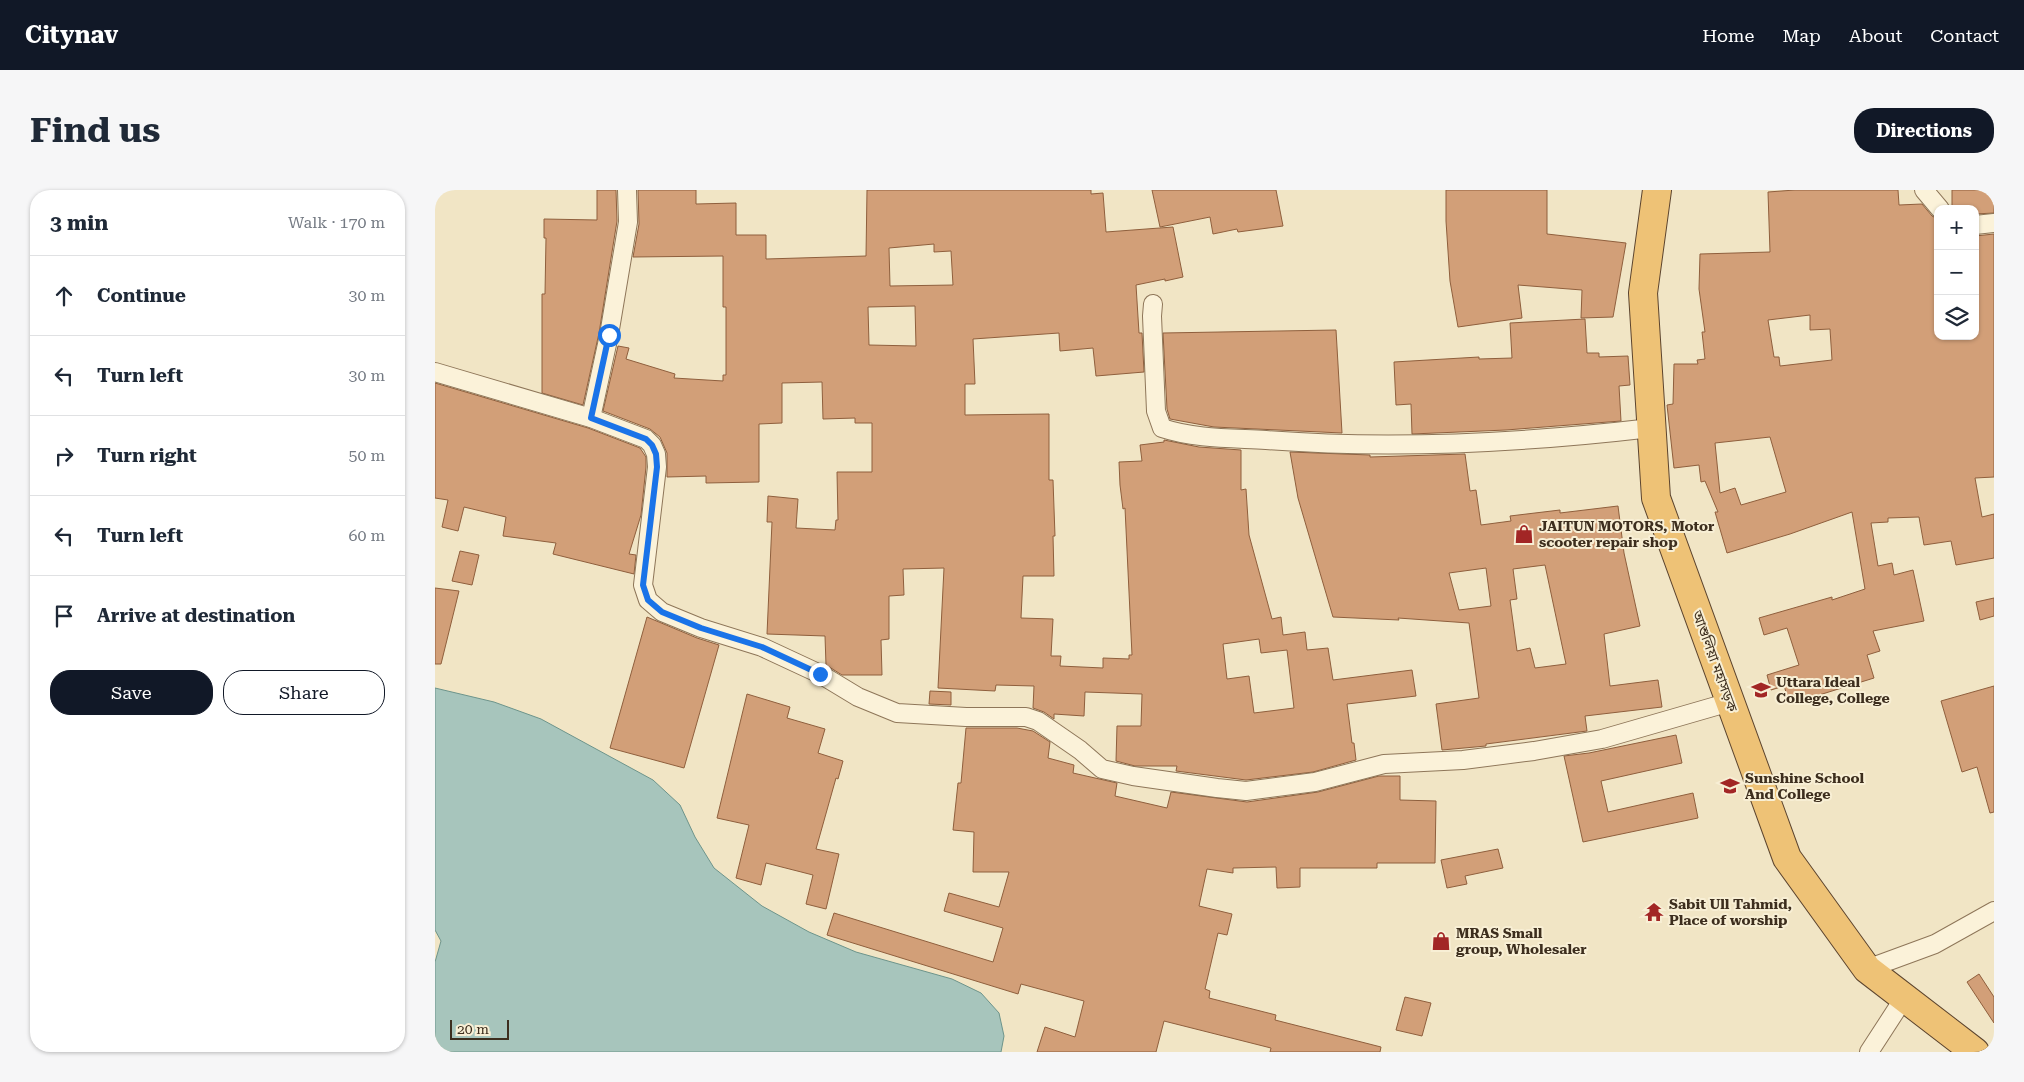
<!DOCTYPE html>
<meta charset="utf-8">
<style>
body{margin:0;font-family:"Roboto Serif","Noto Sans Bengali",serif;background:#f6f6f7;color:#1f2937}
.controls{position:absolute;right:15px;top:15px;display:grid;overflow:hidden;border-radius:10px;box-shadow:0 1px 4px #0004}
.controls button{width:45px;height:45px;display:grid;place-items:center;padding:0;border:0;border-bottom:1px solid #e0e1e3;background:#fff;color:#1f2937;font:25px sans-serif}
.scale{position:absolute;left:15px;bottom:12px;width:59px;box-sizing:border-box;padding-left:5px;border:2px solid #3d2e1e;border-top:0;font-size:14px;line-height:18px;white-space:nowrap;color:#3d2e1e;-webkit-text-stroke:4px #f8efd5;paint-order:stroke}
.stop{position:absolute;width:15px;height:15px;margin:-11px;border:4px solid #1a73e8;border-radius:50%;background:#fff}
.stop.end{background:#1a73e8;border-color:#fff;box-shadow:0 1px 5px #0008}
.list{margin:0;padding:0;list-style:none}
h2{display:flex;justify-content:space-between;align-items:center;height:65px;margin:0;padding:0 20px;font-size:21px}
h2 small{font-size:16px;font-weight:400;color:#747a83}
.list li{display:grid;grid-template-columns:32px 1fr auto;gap:15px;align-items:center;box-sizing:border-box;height:80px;padding:0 20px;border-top:1px solid #e0e1e3}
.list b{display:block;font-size:19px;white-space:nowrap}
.list em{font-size:16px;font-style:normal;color:#747a83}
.actions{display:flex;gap:10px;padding:15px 20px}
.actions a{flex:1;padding:11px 0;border:1px solid #111827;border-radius:20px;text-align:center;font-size:18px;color:#111827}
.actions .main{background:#111827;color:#fff}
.icon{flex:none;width:28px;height:28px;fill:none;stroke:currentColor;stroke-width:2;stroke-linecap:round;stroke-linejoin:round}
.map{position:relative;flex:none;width:1559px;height:862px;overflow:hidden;border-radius:20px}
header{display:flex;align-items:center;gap:30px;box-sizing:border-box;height:70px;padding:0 25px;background:#111827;color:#fff}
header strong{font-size:24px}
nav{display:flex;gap:28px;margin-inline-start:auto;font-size:18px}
.intro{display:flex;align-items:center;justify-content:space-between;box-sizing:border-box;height:120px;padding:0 30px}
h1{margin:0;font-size:35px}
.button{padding:12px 22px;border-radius:20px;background:#111827;color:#fff;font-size:18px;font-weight:700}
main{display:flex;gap:30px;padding:0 30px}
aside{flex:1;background:#fff;border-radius:20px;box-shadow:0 1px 4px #0004}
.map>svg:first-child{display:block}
.water{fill:#a7c5bc;stroke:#6d948b}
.building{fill:#d29f78;stroke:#8f5f3d;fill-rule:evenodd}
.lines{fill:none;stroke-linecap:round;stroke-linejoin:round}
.minor-casing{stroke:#8e7659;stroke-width:20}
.trunk-casing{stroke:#5c442e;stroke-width:30}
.minor{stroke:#fbf2d9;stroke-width:18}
.trunk{stroke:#eec276;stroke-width:28}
.route{stroke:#1a73e8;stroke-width:6}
.labels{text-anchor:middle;stroke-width:4;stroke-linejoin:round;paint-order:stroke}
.poi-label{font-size:14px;font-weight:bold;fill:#3d2e1e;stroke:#f8efd5;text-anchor:start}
.street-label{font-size:14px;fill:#3d2e1e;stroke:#f8efd5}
</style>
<header>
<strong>Citynav</strong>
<nav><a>Home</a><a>Map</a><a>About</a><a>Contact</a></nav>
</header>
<div class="intro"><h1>Find us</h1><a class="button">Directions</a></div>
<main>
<aside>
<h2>3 min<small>Walk · 170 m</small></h2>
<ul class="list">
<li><svg class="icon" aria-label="ahead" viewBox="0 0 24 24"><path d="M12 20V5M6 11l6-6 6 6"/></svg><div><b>Continue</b></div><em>30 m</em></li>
<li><svg class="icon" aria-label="left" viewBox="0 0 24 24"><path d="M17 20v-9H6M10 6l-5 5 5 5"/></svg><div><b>Turn left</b></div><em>30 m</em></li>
<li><svg class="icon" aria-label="right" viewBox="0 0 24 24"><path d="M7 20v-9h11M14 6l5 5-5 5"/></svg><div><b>Turn right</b></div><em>50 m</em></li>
<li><svg class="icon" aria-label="left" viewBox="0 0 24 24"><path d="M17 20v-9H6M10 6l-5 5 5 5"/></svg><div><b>Turn left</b></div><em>60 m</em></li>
<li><svg class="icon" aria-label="arrive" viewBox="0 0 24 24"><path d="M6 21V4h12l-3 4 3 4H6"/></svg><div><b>Arrive at destination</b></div></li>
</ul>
<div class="actions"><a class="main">Save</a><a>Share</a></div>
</aside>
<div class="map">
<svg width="1559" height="862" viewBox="0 0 1559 862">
<rect width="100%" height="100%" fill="#f1e5c5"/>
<polygon class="water" points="0,498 59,512 106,529 218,590 245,615 260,647 279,678 327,716 374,742 421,762 517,789 546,803 564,823 569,846 566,862 0,862 0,772 6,751 0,740"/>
<g class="building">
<polygon points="162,0 181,0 182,31 164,143 148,215 107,203 107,104 110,104 111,48 109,48 109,29 162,30"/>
<path d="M 203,0 L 261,0 L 261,14 L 301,13 L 301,45 L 331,45 L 331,69 L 431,66 L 432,0 L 656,0 L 656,4 L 668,3 L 671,42 L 738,37 L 748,87 L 730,91 L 730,89 L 701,95 L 704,143 L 707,143 L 709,182 L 661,186 L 658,158 L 625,161 L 624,143 L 538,149 L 540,194 L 530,194 L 530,225 L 614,224 L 614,290 L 618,290 L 620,346 L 618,346 L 619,386 L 588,386 L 586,428 L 618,429 L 616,466 L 626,466 L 625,476 L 668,478 L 668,468 L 694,469 L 694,465 L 697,465 L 690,318 L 688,319 L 685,295 L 684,272 L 707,271 L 705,255 L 729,252 L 729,250 L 764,257 L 806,260 L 806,300 L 811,299 L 814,345 L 837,429 L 846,427 L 848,445 L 870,442 L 872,460 L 893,458 L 898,490 L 977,480 L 981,506 L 912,514 L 917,553 L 919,553 L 921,570 L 878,582 L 811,590 L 741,581 L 742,576 L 700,576 L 681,571 L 682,536 L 706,536 L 707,504 L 650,502 L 649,526 L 619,524 L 619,529 L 609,522 L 598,518 L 599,496 L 561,495 L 560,501 L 503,498 L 509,378 L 468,379 L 469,405 L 454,406 L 454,449 L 446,450 L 447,485 L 407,485 L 391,475 L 390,446 L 332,444 L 337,332 L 332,332 L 333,306 L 363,309 L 361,338 L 400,340 L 401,330 L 403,330 L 402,282 L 437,282 L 437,233 L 420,233 L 420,228 L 388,229 L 387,192 L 347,193 L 347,233 L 324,234 L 324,292 L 271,293 L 271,286 L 232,287 L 232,263 L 225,247 L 215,239 L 168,221 L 183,156 L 194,158 L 191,169 L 240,184 L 239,188 L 288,191 L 288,185 L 291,185 L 291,117 L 288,117 L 288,66 L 198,67 L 204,34 ZM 499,54 L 499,62 L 516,61 L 518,95 L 455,96 L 454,58 ZM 480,116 L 481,156 L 434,155 L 433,117 ZM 824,449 L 826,463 L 852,460 L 859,518 L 819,523 L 814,486 L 792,489 L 788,454 Z"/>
<polygon points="717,0 841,0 848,36 803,42 802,39 778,44 775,27 725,37"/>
<polygon points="1011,0 1112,0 1112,44 1191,53 1178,127 1146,128 1147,100 1083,95 1087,128 1023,137 1015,91 1011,31"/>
<path d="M 1360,0 L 1463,0 L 1464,15 L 1487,14 L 1497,26 L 1503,29 L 1503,146 L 1540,146 L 1540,46 L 1559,44 L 1559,287 L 1540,288 L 1547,327 L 1559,324 L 1559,368 L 1521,375 L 1516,351 L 1489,355 L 1484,327 L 1453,328 L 1453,332 L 1436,333 L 1443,376 L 1457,373 L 1459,385 L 1478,380 L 1489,431 L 1438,441 L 1445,461 L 1432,465 L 1439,488 L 1355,514 L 1349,496 L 1336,500 L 1332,485 L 1364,475 L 1352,438 L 1329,445 L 1324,428 L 1397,407 L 1397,410 L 1430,399 L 1417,322 L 1355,344 L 1292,363 L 1280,322 L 1283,322 L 1270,291 L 1266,292 L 1264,275 L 1239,278 L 1232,215 L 1238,214 L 1239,174 L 1263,174 L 1262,170 L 1270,169 L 1267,142 L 1270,142 L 1264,99 L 1265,64 L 1335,62 L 1333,2 ZM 1375,125 L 1375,140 L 1395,139 L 1397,170 L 1345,176 L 1344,167 L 1339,167 L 1333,130 ZM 1335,247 L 1351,302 L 1306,315 L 1300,298 L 1285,303 L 1280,253 Z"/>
<polygon points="1517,0 1559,0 1559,23 1540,24 1540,19 1517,19"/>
<polygon points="1150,129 1152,163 1164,163 1164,167 1193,166 1195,195 1184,196 1186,231 1071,240 977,244 976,214 961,215 959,172 1044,167 1044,169 1077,168 1075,133"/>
<polygon points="901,140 907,243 779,237 735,229 732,219 728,143"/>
<polygon points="0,193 153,238 205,258 211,267 211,277 206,325 194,364 201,365 199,384 118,364 121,353 68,346 71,327 29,317 23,341 7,337 13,310 0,308"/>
<path d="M 855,262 L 935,265 L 935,267 L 1030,264 L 1035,301 L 1041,300 L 1046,335 L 1076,331 L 1075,326 L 1125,320 L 1125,323 L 1183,316 L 1189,363 L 1205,436 L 1169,444 L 1175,496 L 1223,490 L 1227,517 L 1150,526 L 1152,541 L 1051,554 L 1051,556 L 1007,560 L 1001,514 L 1044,508 L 1034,433 L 963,428 L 964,430 L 898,427 L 863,308 ZM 1110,375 L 1131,474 L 1100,478 L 1095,458 L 1082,461 L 1075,410 L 1082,409 L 1078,379 ZM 1051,378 L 1056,416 L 1024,420 L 1014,383 Z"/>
<polygon points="25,361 44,365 37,395 17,391"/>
<polygon points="0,398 24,401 6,474 0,474"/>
<polygon points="1559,408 1559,426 1545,430 1541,412"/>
<polygon points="212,427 262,448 284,455 249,578 175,558"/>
<polygon points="1559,496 1559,622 1555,623 1542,577 1527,582 1506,511"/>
<polygon points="495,501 516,502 516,515 494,514"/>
<polygon points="312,504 355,517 352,528 390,539 383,563 408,571 403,589 401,588 381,659 404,664 391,719 371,714 378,685 331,673 326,695 301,688 314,635 282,628"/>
<polygon points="531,538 582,538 598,541 615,552 613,568 639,575 638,583 682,593 680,606 732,618 736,602 812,612 883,602 944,586 965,586 965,610 1001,611 1000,673 942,673 942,678 865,678 865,697 842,698 841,677 798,678 798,683 772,679 764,716 797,724 792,745 783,743 770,799 775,801 774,808 841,825 840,830 946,857 945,862 835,862 836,858 729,831 721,862 602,862 610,837 640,847 649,811 586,794 583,804 392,745 399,723 558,772 568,738 509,721 514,703 564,717 574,682 538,682 539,642 518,640 523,593 526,593"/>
<polygon points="1241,545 1247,573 1166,591 1173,622 1258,603 1263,628 1148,652 1129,566 1154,563"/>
<polygon points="1063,659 1068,678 1030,686 1032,694 1012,698 1006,670"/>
<polygon points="1544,784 1559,807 1559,833 1532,792"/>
<polygon points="970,807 996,813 987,846 961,840"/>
</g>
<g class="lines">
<g class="minor-casing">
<g id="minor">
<polyline points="1489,0 1505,19"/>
<polyline points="1540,35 1559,33"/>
<path d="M 718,114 L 717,126 L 721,221 L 727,238 C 760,249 796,248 831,250 C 960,260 1088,253 1216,238"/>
<polyline points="0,182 156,228 211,249 217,255 221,264 222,277 208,395 213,410 227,422 266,438 327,457 385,484 423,507 462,523 531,527 591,527 603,531 645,560 667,579 698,586 782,598 811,601 880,592 949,574 1028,570 1099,561 1167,549 1295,512"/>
<polyline points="156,228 174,145 193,32 192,0"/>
<polyline points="1432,779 1500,754 1559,721"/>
<polyline points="1434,862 1469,808"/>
</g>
</g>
<g class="trunk-casing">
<polyline id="trunk" points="1222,0 1208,103 1221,308 1352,668 1432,779 1540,862"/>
</g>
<use href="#minor" class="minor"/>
<use href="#trunk" class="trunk"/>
</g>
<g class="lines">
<polyline class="route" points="174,145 156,228 211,249 217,255 221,264 222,277 208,395 213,410 227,422 266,438 327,457 385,484"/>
</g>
<defs>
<g id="shop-bare" transform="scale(1.5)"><path d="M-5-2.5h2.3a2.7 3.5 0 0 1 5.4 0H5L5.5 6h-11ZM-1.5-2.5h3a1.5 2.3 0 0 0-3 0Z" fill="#a22625" stroke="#f8efd5" stroke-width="2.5" paint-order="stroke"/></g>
<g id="university-bare" transform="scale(1.5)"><path d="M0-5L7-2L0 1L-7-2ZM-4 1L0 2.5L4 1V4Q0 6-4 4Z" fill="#a22625" stroke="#f8efd5" stroke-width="2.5" paint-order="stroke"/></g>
<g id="school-bare" transform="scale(1.5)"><path d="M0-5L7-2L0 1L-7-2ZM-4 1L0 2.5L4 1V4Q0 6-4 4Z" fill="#a22625" stroke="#f8efd5" stroke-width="2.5" paint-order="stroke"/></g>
<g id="temple-bare" transform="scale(1.5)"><path d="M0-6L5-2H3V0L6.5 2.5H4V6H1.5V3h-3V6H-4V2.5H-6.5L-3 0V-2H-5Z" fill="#a22625" stroke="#f8efd5" stroke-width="2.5" paint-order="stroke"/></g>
</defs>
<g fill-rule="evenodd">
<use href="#shop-bare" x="1089" y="344"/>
<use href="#university-bare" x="1326" y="500"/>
<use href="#school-bare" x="1295" y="596"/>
<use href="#temple-bare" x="1219" y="722"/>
<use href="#shop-bare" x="1006" y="751"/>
</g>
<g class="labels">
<g class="poi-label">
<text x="1104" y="341">JAITUN MOTORS, Motor<tspan x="1104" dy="16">scooter repair shop</tspan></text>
<text x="1341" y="497">Uttara Ideal<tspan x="1341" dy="16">College, College</tspan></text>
<text x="1310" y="593">Sunshine School<tspan x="1310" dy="16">And College</tspan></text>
<text x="1234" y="719">Sabit Ull Tahmid,<tspan x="1234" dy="16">Place of worship</tspan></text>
<text x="1021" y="748">MRAS Small<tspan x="1021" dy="16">group, Wholesaler</tspan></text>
</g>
<g class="street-label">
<text transform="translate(1280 471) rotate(70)" y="5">আশুলিয়া মহাসড়ক</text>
</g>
</g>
</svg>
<div class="controls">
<button>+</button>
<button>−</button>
<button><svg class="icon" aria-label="layers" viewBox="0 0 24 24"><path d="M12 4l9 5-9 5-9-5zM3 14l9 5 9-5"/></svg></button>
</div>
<div class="scale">20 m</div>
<div class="stop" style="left:174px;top:145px"></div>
<div class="stop end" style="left:385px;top:484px"></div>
</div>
</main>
